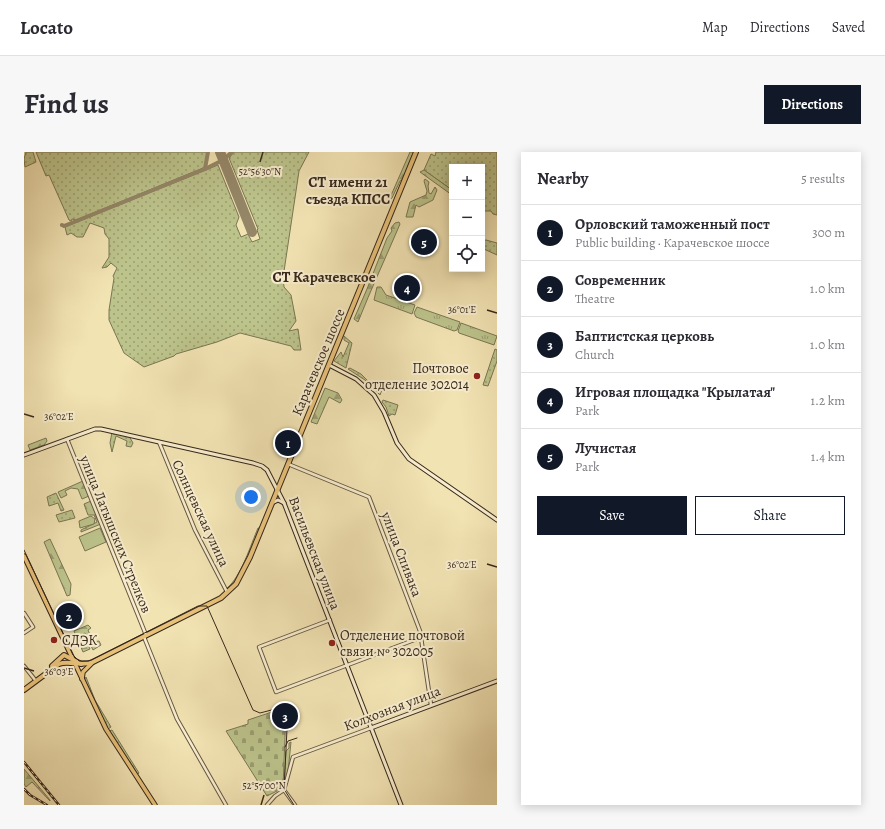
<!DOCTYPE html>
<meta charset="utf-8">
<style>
body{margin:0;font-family:Alegreya,serif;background:#f7f7f7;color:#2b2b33}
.controls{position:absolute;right:12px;top:12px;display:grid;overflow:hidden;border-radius:0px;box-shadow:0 2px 10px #0003}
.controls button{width:36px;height:36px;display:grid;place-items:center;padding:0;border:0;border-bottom:1px solid #e1e1e2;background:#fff;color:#2b2b33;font:20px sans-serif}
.you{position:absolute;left:227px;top:345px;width:14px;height:14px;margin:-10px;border:3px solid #fff;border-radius:50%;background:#1a73e8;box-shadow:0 0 0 6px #1a73e833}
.badge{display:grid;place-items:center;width:26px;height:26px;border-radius:50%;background:#111827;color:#fff;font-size:13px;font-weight:700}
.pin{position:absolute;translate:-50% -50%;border:2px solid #fff;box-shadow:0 1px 4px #0006}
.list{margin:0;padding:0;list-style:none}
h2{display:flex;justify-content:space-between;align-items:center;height:52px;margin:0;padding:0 16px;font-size:17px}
h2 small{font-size:13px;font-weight:400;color:#7c7c81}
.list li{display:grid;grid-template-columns:26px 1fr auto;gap:12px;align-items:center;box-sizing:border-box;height:56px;padding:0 16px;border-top:1px solid #e1e1e2}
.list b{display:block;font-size:15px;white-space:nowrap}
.list p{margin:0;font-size:13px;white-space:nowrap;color:#7c7c81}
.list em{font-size:13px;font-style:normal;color:#7c7c81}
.actions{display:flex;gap:8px;padding:12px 16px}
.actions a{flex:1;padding:9px 0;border:1px solid #111827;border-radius:0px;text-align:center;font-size:14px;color:#111827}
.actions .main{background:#111827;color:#fff}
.icon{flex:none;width:22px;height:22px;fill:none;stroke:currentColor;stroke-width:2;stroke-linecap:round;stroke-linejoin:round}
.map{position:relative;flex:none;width:473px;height:653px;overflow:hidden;border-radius:0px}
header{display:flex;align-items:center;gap:24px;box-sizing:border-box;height:56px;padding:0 20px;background:#fff;border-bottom:1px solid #e1e1e2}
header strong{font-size:19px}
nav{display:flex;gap:22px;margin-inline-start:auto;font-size:14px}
.intro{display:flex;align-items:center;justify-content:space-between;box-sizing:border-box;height:96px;padding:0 24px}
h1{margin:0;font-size:28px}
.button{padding:10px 18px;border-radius:0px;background:#111827;color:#fff;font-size:14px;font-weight:700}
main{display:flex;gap:24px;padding:0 24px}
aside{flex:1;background:#fff;border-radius:0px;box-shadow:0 2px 10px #0003}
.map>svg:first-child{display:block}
.grass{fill:url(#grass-dots);stroke:#7a7653}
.forest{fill:url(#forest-firs);stroke:#7a7653}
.cemetery{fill:url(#cemetery-stones);stroke:#7a7653}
.park{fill:url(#park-tufts);stroke:#7a7653}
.pitch{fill:#bcc38b;stroke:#7a7653}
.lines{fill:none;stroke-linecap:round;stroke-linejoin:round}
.taxiway{stroke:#948667;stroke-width:4}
.runway{stroke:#948667;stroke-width:10}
.tertiary-casing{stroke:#665741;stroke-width:4.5}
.secondary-casing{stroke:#37281b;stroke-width:5}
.primary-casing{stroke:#37281b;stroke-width:5.5}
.trunk-casing{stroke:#37281b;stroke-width:6}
.tertiary{stroke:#f7edce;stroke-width:2.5}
.secondary{stroke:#f7edce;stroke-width:3}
.primary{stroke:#e9c27a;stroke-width:3.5}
.trunk{stroke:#e9c27a;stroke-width:4}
.tram{stroke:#37281b;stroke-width:1}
.rail-casing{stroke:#37281b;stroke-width:2.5}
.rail{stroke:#f7edce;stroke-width:1;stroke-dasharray:3;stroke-linecap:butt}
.ticks{fill:none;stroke:#37281b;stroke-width:1.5}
.poi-dot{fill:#8f2418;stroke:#f7edce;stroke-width:1.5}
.labels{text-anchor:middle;stroke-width:4;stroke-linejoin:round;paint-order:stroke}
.street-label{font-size:14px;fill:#37281b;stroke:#f7edce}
.poi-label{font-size:14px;fill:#37281b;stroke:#f7edce;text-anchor:start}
.neighbourhood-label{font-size:15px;font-weight:bold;fill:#37281b;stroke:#f7edce}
.ticks-label{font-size:10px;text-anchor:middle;fill:#37281b;stroke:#f7edce;stroke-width:4;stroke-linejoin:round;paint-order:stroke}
</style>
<header>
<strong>Locato</strong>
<nav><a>Map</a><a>Directions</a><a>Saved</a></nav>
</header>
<div class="intro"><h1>Find us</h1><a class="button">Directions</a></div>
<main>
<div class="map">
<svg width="473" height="653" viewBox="0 0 473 653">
<defs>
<pattern id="grass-dots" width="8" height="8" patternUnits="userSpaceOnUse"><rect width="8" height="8" fill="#bcc38b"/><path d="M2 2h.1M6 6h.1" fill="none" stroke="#9a9e71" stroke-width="1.8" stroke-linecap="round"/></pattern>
<pattern id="forest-firs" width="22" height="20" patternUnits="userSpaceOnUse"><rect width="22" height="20" fill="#bcc38b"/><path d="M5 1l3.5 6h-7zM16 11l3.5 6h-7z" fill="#9a9e71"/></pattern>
<pattern id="cemetery-stones" width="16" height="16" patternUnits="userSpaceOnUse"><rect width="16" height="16" fill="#bcc38b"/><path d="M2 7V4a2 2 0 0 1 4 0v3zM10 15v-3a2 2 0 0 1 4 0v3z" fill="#9a9e71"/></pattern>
<pattern id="park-tufts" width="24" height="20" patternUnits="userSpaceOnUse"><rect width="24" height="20" fill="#bcc38b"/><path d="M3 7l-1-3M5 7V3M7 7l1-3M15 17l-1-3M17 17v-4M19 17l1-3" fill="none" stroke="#9a9e71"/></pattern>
</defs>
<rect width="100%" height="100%" fill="#f2e3b3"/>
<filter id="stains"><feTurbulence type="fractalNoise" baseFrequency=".005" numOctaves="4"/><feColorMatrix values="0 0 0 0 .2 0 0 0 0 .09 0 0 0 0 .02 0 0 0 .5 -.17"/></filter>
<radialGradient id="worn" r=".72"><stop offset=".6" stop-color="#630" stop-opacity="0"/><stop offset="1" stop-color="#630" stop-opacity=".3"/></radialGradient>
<g class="grass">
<polygon points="2,0 9,0 12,10 1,15 0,7"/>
<polygon points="12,0 183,0 182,12 179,16 52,68 48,67 47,69 45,68 25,23 22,24"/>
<polygon points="210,0 285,0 275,19 259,126 260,135 267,143 272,169 265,179 274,177 277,198 270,198 267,194 216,181 193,190 152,202 150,204 120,215 100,201 85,168 85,158 90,126 89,124 93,116 87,111 83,115 78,116 85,105 85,87 81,82 80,76 66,71 59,85 53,85 47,81 43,83 41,75 194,13 215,65 212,73 217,85 224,82 228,90 236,87 233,78 234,77 205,6"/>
<polygon points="412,0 473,0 473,63 469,62 467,59 458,59 458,15 428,15 428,38 400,18 407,2 411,4"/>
<polygon points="462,88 473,91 473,103 460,97 461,94 458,93 458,89"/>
<polygon points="320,184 328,191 322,216 310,209 317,200 319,205 325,191 320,188"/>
<polygon points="471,197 473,198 473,209 464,234 459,233"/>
<polygon points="326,216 337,222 350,235 357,235 358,232 360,232 356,243 341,228 324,217"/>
<polygon points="359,248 374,253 371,263 368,262 365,264 362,255 358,250"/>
<polygon points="88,280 105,284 109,291 107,295 102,294 103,289 92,284 88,300 86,291"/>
<polygon points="32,341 40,358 37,359 34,351 25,354 23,345"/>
<polygon points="48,358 51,366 35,370 32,363"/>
<polygon points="62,525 71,548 87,575 84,577 60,528"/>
<polygon points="88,578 115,621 113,623 85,579"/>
</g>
<g class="forest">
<polygon points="386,0 390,0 380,27 376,29 368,46 365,48"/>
<polygon points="400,18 428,38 428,43 396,20"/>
<polygon points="401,27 405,30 404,34 405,41 407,42 411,35 413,38 409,48 395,55 392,53 389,65 382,65 386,50 402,43 403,39 400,29"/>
<path d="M 375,70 L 376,72 C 362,105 347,137 334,170 L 330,167 L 343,137 L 363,86 L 368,79 L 367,76 L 371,71 Z"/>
<polygon points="301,236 314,241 318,248 316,251 305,245 293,272 287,270"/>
<polygon points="22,286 23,289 20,293 6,298 4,293"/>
<polygon points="59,329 65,344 58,347 54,337 47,336 41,339 43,343 37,346 34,340"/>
<polygon points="67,349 77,372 57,380 57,378 73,370 70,363 64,363 60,352"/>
<path d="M 234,376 L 236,376 C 228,394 219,426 204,438 L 203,436 C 217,425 227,392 234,376 Z"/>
<polygon points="26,387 47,432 46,443 43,444 20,390"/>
<polygon points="64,473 67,476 64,478 69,490 75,489 77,493 69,498 61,481 59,482 66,497 59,500 50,479"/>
<polygon points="267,590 264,620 260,634 262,599 265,596 265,591"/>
<polygon points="0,617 26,648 26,649 8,630 2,635 0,632"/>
</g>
<polygon class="cemetery" points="251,559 262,560 259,636 243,644 202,579 224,572 224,568"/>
<g class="park">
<polygon points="353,135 357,135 362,143 391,153 388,162 350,148"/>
<polygon points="393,155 436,170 433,178 430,179 392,165 390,161"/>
<polygon points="437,171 473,184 470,193 435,181 434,179"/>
</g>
<g class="pitch">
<polygon points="67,364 71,367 70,372 56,376 55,369"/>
<polygon points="76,376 82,390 61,399 55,385"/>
</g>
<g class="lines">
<g class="taxiway">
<polyline points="181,17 184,0"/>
<polyline points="38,73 40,74 181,17 199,8 208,0"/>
</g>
<polyline class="runway" points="196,0 228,80"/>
<g class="tertiary-casing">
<g id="tertiary">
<polyline points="43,287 122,483"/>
<polyline points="135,290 171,378 203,440"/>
<polyline points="264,312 345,345 396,479 407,553"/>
<polyline points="0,461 9,475 0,481"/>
<polyline points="306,468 235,495 252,540 398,485"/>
<polyline points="120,485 153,567 202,653"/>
<polyline points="0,514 12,529"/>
<polyline points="260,638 269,605 347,576"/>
<polyline points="260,638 271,653"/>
<polyline points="243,653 251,644 260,638"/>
</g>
</g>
<g class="secondary-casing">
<g id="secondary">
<polyline points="305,213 332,227 350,243 360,260 373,291 385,307 473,368"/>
<polyline points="0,303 71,277 77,277 229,311 238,314 243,318 260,351 377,653"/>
<polyline points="248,351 254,348 260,351"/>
<polyline points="347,576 473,529"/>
</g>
</g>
<g class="primary-casing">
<g id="primary">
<polyline points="0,404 82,577 131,653"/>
<polyline points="58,527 59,520 68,511"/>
</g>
</g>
<g class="trunk-casing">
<g id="trunk">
<polyline points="28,514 40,503 57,512"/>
<path d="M 0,538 L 35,512 C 45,508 56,515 69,510 L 197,446 L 212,432 L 226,405 L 392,0"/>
</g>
</g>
<use href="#tertiary" class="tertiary"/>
<use href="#secondary" class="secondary"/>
<use href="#primary" class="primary"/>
<use href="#trunk" class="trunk"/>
<g class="tram">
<polyline points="0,398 49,503 55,509 65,509 174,454 183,454 229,558 236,561 259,555 264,557 260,637 270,653"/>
<polyline points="261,595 264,589 273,586"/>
</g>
<g class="rail-casing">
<g id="rail">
<polyline points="0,610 35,653"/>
<polyline points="0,637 6,643 23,653"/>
</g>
</g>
<use href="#rail" class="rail"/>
</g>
<path class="ticks" d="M 236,10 L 239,0M 463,158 L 473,161M 0,262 L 10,265M 463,412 L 473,415M 0,516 L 10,519M 237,653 L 240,643"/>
<g class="poi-dot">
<circle cx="453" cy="224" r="4"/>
<circle cx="30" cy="488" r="4"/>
<circle cx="308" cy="491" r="4"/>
</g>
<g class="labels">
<g class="street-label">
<text transform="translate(294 210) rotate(-67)" y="5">Карачевское шоссе</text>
<text transform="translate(177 361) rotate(65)" y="5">Солнцевская улица</text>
<text transform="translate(92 382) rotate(68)" y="5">улица Латышских Стрелков</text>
<text transform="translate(291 401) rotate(69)" y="5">Васильевская улица</text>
<text transform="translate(378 402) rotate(69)" y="5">улица Спивака</text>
<text transform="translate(368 556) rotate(-21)" y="5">Колхозная улица</text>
</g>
<g class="poi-label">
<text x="445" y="221" text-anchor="end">Почтовое<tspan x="445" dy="16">отделение 302014</tspan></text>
<text x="316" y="488">Отделение почтовой<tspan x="316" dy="16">связи № 302005</tspan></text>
<text x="38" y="493">СДЭК</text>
</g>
<g class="neighbourhood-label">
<text x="324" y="35">СТ имени 21<tspan x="324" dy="17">съезда КПСС</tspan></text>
<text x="300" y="130">СТ Карачевское</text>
</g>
</g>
<g class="ticks-label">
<text x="236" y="23">52°56'30"N</text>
<text x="438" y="161">36°01'E</text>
<text x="35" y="268">36°02'E</text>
<text x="438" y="416">36°02'E</text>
<text x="35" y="523">36°03'E</text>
<text x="240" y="637">52°57'00"N</text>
</g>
<rect width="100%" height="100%" filter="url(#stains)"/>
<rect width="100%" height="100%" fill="url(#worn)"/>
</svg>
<div class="controls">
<button>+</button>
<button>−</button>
<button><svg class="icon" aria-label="locate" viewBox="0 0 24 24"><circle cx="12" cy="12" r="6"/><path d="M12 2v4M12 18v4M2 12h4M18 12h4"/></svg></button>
</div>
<div class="you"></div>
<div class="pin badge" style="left:264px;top:291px">1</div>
<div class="pin badge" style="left:45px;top:464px">2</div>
<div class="pin badge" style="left:261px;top:564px">3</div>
<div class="pin badge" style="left:383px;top:136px">4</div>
<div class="pin badge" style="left:400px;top:90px">5</div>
</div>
<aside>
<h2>Nearby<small>5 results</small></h2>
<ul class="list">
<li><span class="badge">1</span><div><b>Орловский таможенный пост</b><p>Public building · Карачевское шоссе</p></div><em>300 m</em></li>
<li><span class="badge">2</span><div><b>Современник</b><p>Theatre</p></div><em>1.0 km</em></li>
<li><span class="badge">3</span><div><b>Баптистская церковь</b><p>Church</p></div><em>1.0 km</em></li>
<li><span class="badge">4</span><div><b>Игровая площадка &quot;Крылатая&quot;</b><p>Park</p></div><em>1.2 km</em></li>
<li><span class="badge">5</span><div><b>Лучистая</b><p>Park</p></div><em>1.4 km</em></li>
</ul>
<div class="actions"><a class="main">Save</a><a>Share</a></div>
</aside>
</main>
